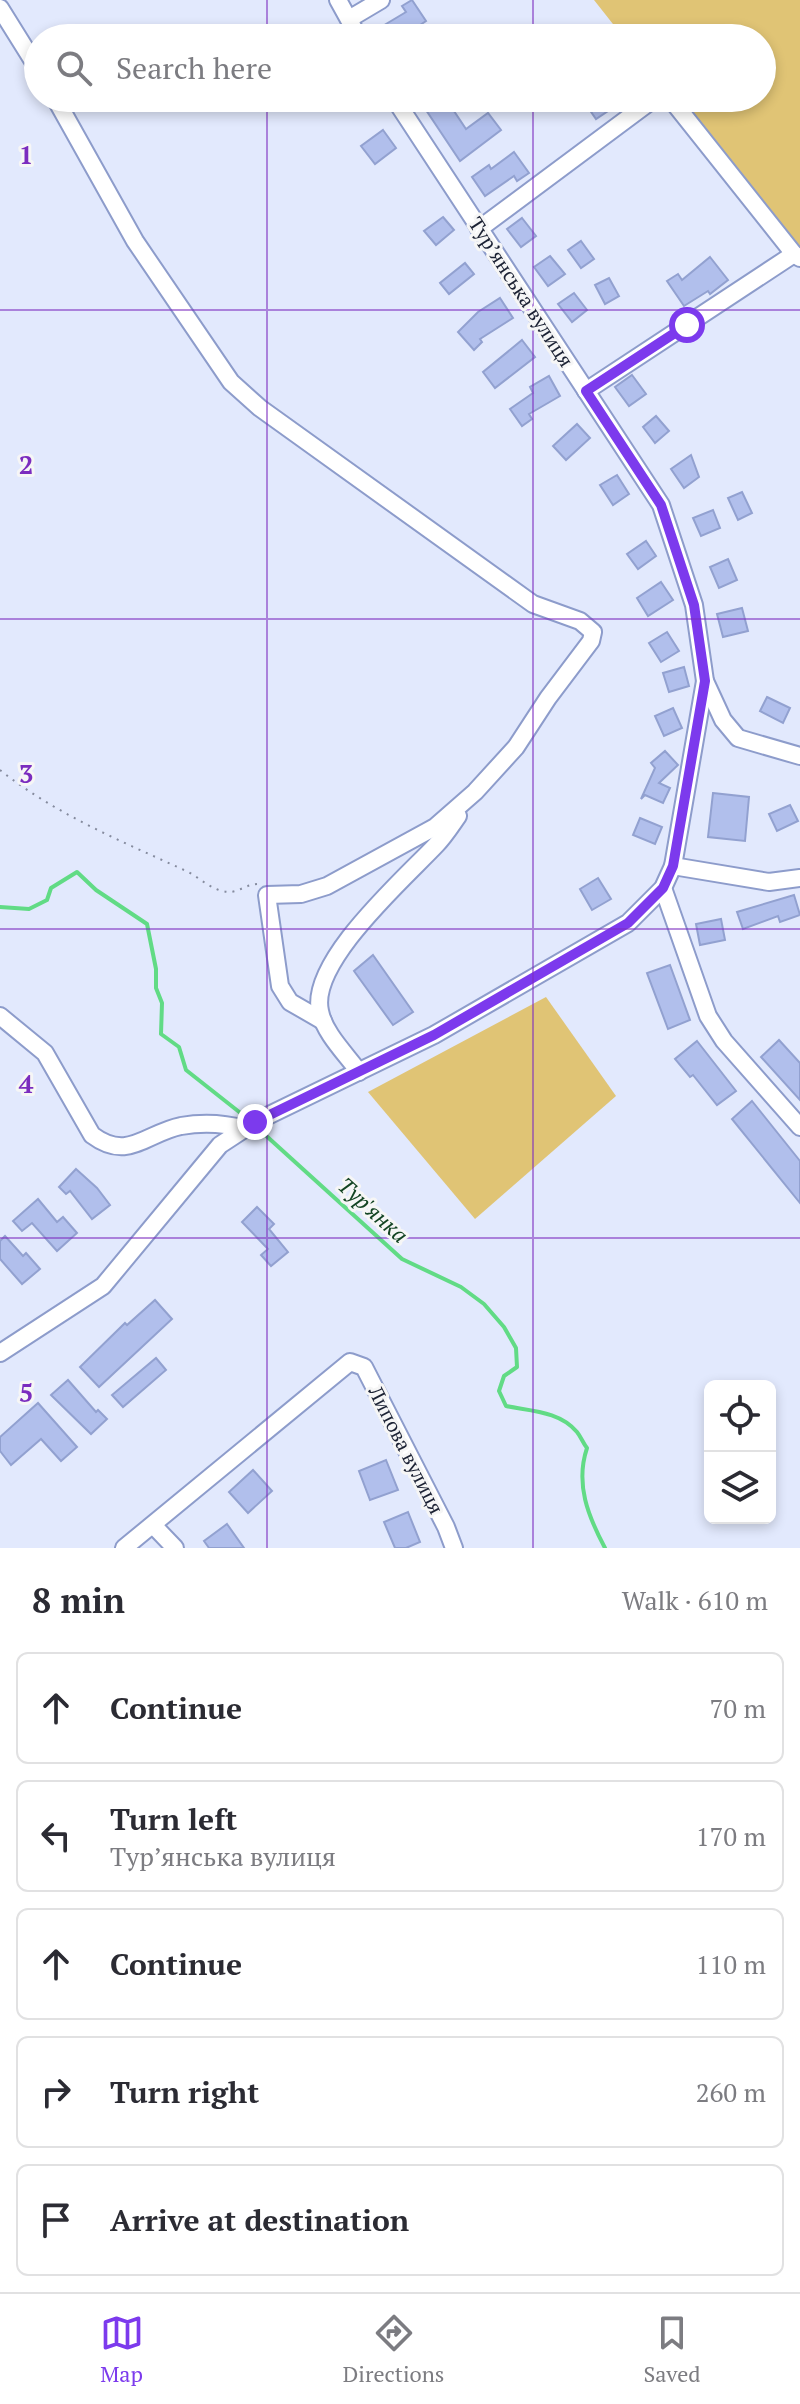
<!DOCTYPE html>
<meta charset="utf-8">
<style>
body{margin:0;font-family:"PT Serif",serif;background:#f7f7f7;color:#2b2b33}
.controls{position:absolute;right:24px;bottom:24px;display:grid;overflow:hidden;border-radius:12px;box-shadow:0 4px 12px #0003}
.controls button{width:72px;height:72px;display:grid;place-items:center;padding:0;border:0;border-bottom:2px solid #e1e1e2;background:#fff;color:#2b2b33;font:40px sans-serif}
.stop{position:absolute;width:24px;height:24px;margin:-18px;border:6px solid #7c3aed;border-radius:50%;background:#fff}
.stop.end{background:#7c3aed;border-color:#fff;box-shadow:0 2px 8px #0008}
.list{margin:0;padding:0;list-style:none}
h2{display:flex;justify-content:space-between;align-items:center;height:104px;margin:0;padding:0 32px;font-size:34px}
h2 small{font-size:26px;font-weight:400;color:#7c7c81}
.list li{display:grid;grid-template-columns:52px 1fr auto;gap:24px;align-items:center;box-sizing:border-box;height:112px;margin:0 16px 16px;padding:0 16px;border:2px solid #e1e1e2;border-radius:12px}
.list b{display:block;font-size:30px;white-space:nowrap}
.list p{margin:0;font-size:26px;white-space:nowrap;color:#7c7c81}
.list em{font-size:26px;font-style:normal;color:#7c7c81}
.icon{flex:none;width:44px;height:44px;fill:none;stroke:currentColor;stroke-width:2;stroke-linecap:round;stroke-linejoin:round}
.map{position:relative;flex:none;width:800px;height:1548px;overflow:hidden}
.search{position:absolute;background:#fff;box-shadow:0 4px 12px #0003;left:24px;right:24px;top:24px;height:88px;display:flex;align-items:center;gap:20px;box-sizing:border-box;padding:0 28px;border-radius:44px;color:#7c7c81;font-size:30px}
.sheet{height:744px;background:#fff}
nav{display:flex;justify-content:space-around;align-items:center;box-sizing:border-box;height:112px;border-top:2px solid #e1e1e2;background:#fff;font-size:22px;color:#7c7c81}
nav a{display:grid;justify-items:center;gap:4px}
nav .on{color:#7c3aed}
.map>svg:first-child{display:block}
.green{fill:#e0c475}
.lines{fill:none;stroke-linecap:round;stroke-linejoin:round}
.stream{stroke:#61db85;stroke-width:4}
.building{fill:#b1bfec;stroke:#92a1d0;stroke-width:2}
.minor-casing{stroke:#8d9ccb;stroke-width:20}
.path{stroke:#858b9e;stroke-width:2;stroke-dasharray:2 6;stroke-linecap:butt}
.minor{stroke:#fff;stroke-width:16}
.route{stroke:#7c3aed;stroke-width:10}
.grid{fill:none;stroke:#7b2cbf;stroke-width:2;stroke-opacity:0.55}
.labels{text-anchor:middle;stroke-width:6;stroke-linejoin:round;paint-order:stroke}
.street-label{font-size:20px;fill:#1c2234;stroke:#f6f6f6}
.water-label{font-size:22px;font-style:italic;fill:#134423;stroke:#f6f6f6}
.grid-label{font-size:26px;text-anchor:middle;font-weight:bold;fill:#7b2cbf;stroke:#f6f6f6;stroke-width:6;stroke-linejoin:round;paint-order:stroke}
</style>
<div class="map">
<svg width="800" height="1548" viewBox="0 0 800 1548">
<rect width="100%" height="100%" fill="#e2e9fd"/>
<g class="green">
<polygon points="594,0 800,0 800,253 672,98 762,98 762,38 624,38"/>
<polygon points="546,997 616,1096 475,1219 368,1092"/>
</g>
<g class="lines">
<g class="stream">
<polyline points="0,907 29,909 47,900 51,888 77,872 96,890 147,924 156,969 156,988 162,1003 161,1034 179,1047 186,1070 243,1115"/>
<path d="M 262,1132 L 402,1259 L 461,1287 L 484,1304 L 504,1327 L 516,1348 L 517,1367 L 504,1376 L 499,1391 L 506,1406 C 530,1411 560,1411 577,1432 C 581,1437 583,1443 587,1448 C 575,1484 588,1516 605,1548"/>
</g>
</g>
<g class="building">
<polygon points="412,0 426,21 401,38 381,38 376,30 406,12 402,6"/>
<polygon points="438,98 468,98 452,108 466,129 488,113 501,130 460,161 424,107"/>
<polygon points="593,98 612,98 617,105 596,119 585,103"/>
<polygon points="383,130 396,148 375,164 361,146"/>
<polygon points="514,152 529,173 517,181 514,176 485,196 472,177 489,165 491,169"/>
<polygon points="443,217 454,230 436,245 424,231"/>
<polygon points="522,218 536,236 521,247 507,229"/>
<polygon points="581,241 594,259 581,268 568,250"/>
<polygon points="550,256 565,274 548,286 534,267"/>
<polygon points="710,257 728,280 710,294 708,291 684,306 667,281 678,274 682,280"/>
<polygon points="465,263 474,274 449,294 440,283"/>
<polygon points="609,278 619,296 605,304 595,285"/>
<polygon points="574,293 587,310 572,322 558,304"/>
<polygon points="500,298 513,318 480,339 482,342 474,350 458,332 478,312"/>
<polygon points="522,340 535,357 495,388 483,372"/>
<polygon points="632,375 646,394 629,406 615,387"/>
<polygon points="549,376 560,396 529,414 532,419 522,426 510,409 533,393 530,387"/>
<polygon points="656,416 669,431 655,443 643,427"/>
<polygon points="577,424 590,438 566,460 553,446"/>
<polygon points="691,455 699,477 684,488 671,469"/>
<polygon points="617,475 629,494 613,505 600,485"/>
<polygon points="742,492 752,513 738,520 728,498"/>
<polygon points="713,510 720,528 701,536 693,518"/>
<polygon points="646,541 656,556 638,569 627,554"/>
<polygon points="728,559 737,580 719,588 710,567"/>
<polygon points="661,582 673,600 648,616 637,598"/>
<polygon points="742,608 748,631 723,637 717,614"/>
<polygon points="667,632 679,651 661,662 649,643"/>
<polygon points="684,667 689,686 669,692 663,673"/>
<polygon points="767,697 790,708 783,723 760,711"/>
<polygon points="673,708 682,728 664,736 655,716"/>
<polygon points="665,751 678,765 659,783 670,788 663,803 645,795 641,799 655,768 651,763"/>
<polygon points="713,793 749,797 745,841 708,837"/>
<polygon points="790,805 798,821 777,831 769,814"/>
<polygon points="640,818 662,827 655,844 633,835"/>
<polygon points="598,878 611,899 592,910 580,889"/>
<polygon points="794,895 800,915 780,922 778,916 743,929 737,912"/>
<polygon points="721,919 725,940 700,945 696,924"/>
<polygon points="373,955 413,1012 393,1025 354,971"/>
<polygon points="670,965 690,1020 668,1029 647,973"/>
<polygon points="779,1040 800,1063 800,1100 761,1057"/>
<polygon points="697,1041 736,1091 717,1105 693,1075 690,1077 675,1059"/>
<polygon points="752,1101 800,1161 800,1203 732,1119"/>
<polygon points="76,1169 97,1188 110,1205 92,1219 70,1191 66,1194 59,1187"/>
<polygon points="38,1199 57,1222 63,1217 77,1233 57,1251 32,1223 22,1231 13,1221"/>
<polygon points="257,1207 274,1224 269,1229 288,1252 271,1266 261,1255 268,1249 242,1222"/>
<polygon points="5,1236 23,1256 26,1253 40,1269 22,1284 0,1259 0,1241"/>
<polygon points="155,1300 172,1319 99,1387 80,1367 125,1323 127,1325"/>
<polygon points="156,1358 166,1370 123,1407 112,1395"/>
<polygon points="68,1380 96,1412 98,1410 107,1419 91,1434 51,1395"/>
<polygon points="38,1403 77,1447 61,1461 41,1439 11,1465 0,1451 0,1437"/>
<polygon points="386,1460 398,1490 370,1500 359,1471"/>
<polygon points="253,1470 272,1491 248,1513 229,1492"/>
<polygon points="408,1512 420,1542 406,1548 395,1548 384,1522"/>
<polygon points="227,1524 244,1548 209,1548 204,1541"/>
</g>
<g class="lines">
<g class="minor-casing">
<g id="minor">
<polyline points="338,0 359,38"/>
<polyline points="0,8 38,69"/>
<polyline points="349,19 381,0"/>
<polyline points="55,98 135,241 231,382 260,408 533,604 580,621 593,632 591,641 548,698 516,747 475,792 435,827 327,886 301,894 267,895 280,986 290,1002 323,1021"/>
<polyline points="394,98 661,505 694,605 705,681 723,720 738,738 800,756"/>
<polyline points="670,98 794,254 800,258"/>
<polyline points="479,229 655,98"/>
<polyline points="586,391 794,254"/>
<polyline points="673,866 769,882 800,878"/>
<polyline points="663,888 708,1016 724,1041 800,1127"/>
<path d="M 0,1016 L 45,1053 L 92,1135 C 128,1162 146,1133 181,1126 C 204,1122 223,1123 245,1129"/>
<path d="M 359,1072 C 346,1054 324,1033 320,1011 C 309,962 404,879 436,845 C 444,837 451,826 458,816"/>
<polyline points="0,1353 103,1286 220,1145 255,1122 434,1035 628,923 663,888 673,866 705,681"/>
<polyline points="153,1525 175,1548"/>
<polyline points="124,1548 350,1362 364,1367 446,1527 454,1548"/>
</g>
</g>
<path class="path" d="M 0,770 C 55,814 121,841 184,870 C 198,876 207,887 222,891 C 237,895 243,885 257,884"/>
<use href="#minor" class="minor"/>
</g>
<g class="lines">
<polyline class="route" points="255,1122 434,1035 628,923 663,888 673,866 705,681 694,605 661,505 586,391 687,325"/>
</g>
<path class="grid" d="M 267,0 L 267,38M 533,0 L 533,38M 267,98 L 267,1548M 533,98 L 533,1548M 0,310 L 800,310M 0,619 L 800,619M 0,929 L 800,929M 0,1238 L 800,1238"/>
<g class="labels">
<g class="street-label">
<text transform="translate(521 292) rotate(57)" y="7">Турʼянська вулиця</text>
<text transform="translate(406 1450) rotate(63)" y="7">Липова вулиця</text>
</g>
<g class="water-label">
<text transform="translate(373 1210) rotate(42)" y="8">Тур'янка</text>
</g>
</g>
<g class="grid-label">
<text x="26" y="164">1</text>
<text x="26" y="474">2</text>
<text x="26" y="783">3</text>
<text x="26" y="1093">4</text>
<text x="26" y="1402">5</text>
</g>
</svg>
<div class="controls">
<button><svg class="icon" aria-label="locate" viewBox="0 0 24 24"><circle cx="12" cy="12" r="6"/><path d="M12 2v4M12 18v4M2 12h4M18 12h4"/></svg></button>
<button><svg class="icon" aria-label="layers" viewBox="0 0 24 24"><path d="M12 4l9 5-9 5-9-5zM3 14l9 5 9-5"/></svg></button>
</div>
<div class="stop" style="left:687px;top:325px"></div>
<div class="stop end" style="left:255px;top:1122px"></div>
<div class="search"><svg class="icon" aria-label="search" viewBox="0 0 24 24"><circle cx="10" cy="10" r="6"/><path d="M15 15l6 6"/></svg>Search here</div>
</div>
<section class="sheet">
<h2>8 min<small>Walk · 610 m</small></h2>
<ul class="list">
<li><svg class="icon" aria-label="ahead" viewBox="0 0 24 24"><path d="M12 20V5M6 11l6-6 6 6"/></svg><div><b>Continue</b></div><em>70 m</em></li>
<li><svg class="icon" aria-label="left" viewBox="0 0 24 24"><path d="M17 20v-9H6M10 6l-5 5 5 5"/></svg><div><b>Turn left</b><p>Турʼянська вулиця</p></div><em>170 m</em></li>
<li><svg class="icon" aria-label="ahead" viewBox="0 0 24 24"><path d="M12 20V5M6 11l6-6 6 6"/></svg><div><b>Continue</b></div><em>110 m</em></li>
<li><svg class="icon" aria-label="right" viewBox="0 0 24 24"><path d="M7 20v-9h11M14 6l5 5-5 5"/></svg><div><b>Turn right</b></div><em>260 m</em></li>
<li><svg class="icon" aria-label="arrive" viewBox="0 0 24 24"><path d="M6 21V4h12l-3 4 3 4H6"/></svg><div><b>Arrive at destination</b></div></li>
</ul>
</section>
<nav>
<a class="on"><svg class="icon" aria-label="map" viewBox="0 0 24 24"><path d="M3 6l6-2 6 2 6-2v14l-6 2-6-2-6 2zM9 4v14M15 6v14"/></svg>Map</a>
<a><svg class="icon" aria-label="directions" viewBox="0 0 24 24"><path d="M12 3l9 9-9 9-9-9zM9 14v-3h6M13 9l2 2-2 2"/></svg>Directions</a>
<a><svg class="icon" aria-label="saved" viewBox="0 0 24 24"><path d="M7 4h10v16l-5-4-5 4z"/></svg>Saved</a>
</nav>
